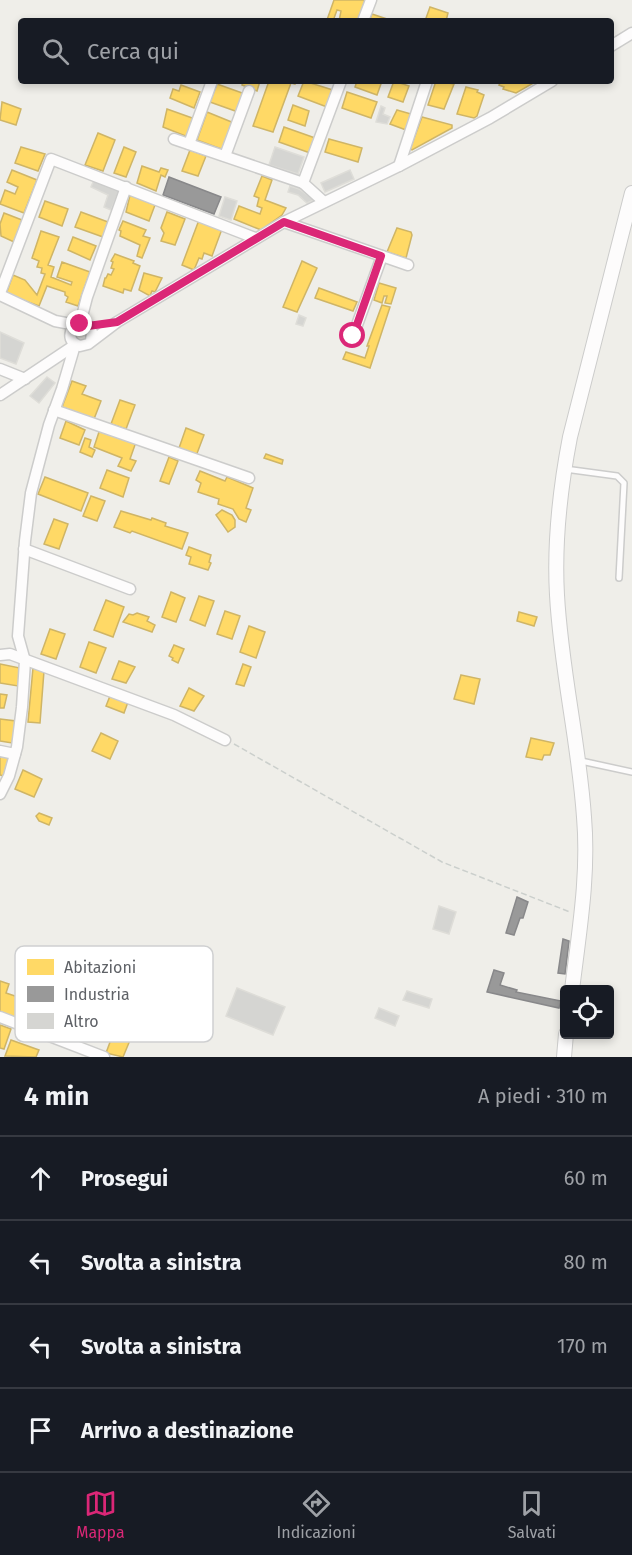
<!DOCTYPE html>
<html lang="it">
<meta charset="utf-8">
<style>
body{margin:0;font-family:"Fira Sans",sans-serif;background:#242831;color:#f1f3f6}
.controls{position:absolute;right:18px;bottom:18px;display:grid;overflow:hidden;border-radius:6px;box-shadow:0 3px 9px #0003}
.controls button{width:54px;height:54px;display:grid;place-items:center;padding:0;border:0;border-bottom:2px solid #363941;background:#171b24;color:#f1f3f6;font:30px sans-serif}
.stop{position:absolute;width:18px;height:18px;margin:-14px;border:4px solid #db2777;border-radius:50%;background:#fff}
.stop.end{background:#db2777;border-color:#fff;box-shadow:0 2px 6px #0008}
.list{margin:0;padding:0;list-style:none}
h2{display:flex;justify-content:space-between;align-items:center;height:78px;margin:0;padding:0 24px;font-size:26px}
h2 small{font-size:20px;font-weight:400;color:#9ea1a6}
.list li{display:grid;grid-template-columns:39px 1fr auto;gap:18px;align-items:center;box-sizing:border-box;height:84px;padding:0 24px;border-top:2px solid #363941}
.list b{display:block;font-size:22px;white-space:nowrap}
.list em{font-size:20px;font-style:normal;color:#9ea1a6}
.icon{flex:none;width:33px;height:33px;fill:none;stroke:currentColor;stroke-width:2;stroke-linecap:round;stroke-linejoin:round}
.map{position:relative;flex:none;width:632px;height:1057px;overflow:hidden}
.search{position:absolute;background:#171b24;box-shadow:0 3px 9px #0003;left:18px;right:18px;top:18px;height:66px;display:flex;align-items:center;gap:15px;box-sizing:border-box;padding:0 21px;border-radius:6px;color:#9ea1a6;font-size:22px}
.sheet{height:414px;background:#171b24}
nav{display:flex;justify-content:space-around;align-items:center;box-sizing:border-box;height:84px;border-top:2px solid #363941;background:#171b24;font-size:16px;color:#9ea1a6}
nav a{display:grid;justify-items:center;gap:3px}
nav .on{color:#db2777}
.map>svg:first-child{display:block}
.homes{fill:#ffd966;stroke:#cfb566;stroke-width:1.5}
.industry{fill:#999;stroke:#88888a;stroke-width:1.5}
.building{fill:#d5d5d2;stroke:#deddd8;stroke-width:1.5}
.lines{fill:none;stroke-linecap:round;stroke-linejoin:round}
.service-casing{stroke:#cccccb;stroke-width:8}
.minor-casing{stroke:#cccccb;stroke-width:13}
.tertiary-casing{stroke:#cccccb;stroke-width:16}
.path{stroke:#cbcfcc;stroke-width:1.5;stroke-dasharray:6 3;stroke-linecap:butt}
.service{stroke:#fdfcfc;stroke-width:5}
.minor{stroke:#fdfcfc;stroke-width:10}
.tertiary{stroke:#fdfcfc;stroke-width:14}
.route{stroke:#db2777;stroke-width:8}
.key{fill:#fff;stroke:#cfd0d1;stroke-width:1.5}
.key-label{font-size:16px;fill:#5f6267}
</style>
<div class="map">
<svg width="632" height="1057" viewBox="0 0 632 1057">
<rect width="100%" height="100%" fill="#efeee9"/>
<g class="homes">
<polygon points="334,0 365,0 358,21 339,21 341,11 337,10 333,21 327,20"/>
<polygon points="430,7 448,13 446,21 425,21"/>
<polygon points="372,14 393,21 369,21"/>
<polygon points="243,81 260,81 257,91 242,85"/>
<polygon points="269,81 296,81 295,84 291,83 273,132 253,126"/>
<polygon points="304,81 333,90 327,107 298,96"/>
<polygon points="357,81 382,81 377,95 355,87"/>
<polygon points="394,81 409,86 403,102 388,97"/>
<polygon points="436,81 454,84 444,109 428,105"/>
<polygon points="501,81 537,81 516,93 503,89 504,87 499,85"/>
<polygon points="217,84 245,94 238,112 210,102"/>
<polygon points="181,85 200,92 194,108 170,98 173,89 179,91"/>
<polygon points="466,87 478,90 477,92 484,95 477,116 474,118 457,114"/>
<polygon points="347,92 377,102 371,118 342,108"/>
<polygon points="2,102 21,109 16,125 0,120"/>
<polygon points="293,105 309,111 305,126 288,120"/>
<polygon points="167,109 195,119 188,137 163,127"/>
<polygon points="397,110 411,114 406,130 390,124"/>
<polygon points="207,112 234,123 224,150 197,140"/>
<polygon points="422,117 452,125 452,128 412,150 410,149"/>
<polygon points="284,127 318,139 313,154 279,142"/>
<polygon points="98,133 115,140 103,171 85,165"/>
<polygon points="329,139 362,148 358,162 325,152"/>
<polygon points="21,147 45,154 38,171 15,163"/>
<polygon points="124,147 136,152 126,177 114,173"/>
<polygon points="190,150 206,156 198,176 182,171"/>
<polygon points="142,166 159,172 161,168 168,170 165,177 161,175 156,191 137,183"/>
<polygon points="12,170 37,180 24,213 0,204 5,190 15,194 18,187 7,182"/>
<polygon points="262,176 272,180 265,200 286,208 282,215 261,230 234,219 239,206 260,214 262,208 257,206 259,198 254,196"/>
<polygon points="130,195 155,205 149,221 126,212"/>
<polygon points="45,201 68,209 62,226 39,217"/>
<polygon points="81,212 108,222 103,237 75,227"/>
<polygon points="167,212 185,219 175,245 161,241 164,233 161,228"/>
<polygon points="4,213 22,220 14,242 1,236 0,224"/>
<polygon points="199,220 222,229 212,256 204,253 202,259 199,258 194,270 182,265"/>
<polygon points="123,221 146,230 143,236 150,238 142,258 137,256 140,245 120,236 121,231 119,230"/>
<polygon points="397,228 411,232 412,235 406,258 387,252"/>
<polygon points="41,231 59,237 48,265 54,267 51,277 71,285 72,282 57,277 62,262 90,272 78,306 66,302 68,297 65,295 65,292 47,286 39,306 6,294 13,275 25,280 37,295 45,274 41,273 42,268 37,267 39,261 32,258"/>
<polygon points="73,237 96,246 90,260 68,250"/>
<polygon points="115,254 134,261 133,263 140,266 131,291 124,289 123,293 103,286 105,278 106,278 108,274 111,275 114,269 111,268 113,262 111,261"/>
<polygon points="302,261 317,268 297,312 283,307"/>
<polygon points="144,273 162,278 155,292 152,291 150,296 139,290"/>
<polygon points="379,283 396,288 391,304 385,303 387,296 384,296 382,303 374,300"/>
<polygon points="319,288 357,302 353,311 315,298"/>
<polygon points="382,305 390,307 370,368 343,359 346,352 365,358 369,346 367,346"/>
<polygon points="72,381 86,386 82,394 101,401 94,419 62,407"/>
<polygon points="120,400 135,405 126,429 111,424"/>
<polygon points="66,421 85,430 79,445 60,438"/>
<polygon points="186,428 204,435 196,456 178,451"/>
<polygon points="100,429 136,442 130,459 136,461 131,471 118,466 122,458 94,447"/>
<polygon points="85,438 91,440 89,447 95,450 92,457 80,452"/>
<polygon points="266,454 283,460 282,464 264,458"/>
<polygon points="169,457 178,461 169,484 160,481"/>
<polygon points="107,470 129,478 123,497 100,488"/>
<polygon points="200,471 225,481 227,477 253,488 246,508 251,510 246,522 239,519 233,509 218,504 219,499 198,492 201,483 196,480"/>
<polygon points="45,477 88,493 81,511 38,494"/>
<polygon points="91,496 105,501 97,521 83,516"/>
<polygon points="222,510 232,515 235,520 235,527 228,532 216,515"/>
<polygon points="121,511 151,520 152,518 166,523 165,526 188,533 182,549 132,531 130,533 114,527"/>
<polygon points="54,519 68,524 59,549 44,544"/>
<polygon points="189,547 211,555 209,562 211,563 208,570 189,564 191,557 186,555"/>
<polygon points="171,592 185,598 176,622 162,617"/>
<polygon points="199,596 214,601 205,626 190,620"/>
<polygon points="106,600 124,607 113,637 94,630"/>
<polygon points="225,611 240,616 232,639 217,634"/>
<polygon points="519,612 537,617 534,626 517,621"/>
<polygon points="137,613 149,617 147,621 155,625 152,632 123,622 129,614 133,615"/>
<polygon points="249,626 265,632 256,658 240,652"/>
<polygon points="50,629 65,634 56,659 41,654"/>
<polygon points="89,642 106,648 96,673 80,667"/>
<polygon points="174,645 184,649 178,663 172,660 173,658 169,656"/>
<polygon points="119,661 135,667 126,683 112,679"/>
<polygon points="0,664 20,668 18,686 0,683"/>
<polygon points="243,664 251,667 244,686 236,684"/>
<polygon points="33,668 44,671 40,723 28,722"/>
<polygon points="461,675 480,679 474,704 454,699"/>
<polygon points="189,688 204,696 194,711 180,706"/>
<polygon points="0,694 7,695 4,708 0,708"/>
<polygon points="110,696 128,702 124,713 106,706"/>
<polygon points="0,719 16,721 12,743 0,741"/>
<polygon points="101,733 118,741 110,759 92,751"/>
<polygon points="531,738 554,743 550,755 544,755 542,760 526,757"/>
<polygon points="0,756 11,758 4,776 0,775"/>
<polygon points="23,770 42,779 34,797 15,789"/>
<polygon points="39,813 52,818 49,825 39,821 36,816"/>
<polygon points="0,981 9,984 6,993 21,998 20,1002 35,1007 39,1010 38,1013 47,1016 42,1028 0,1012"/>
<polygon points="0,1025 11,1029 4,1049 0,1048"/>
<polygon points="116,1026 133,1033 123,1057 106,1053"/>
<polygon points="11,1040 39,1050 36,1057 5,1056"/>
</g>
<g class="industry">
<polygon points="169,177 221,197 214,214 163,195"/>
<polygon points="517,897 528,902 523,918 520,918 514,935 506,933"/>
<polygon points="563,939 569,941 565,974 558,973"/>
<polygon points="494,970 504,973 500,985 517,990 516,992 561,1001 559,1008 487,992"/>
</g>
<g class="building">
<polygon points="381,106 385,108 383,114 390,117 387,124 376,122"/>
<polygon points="275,147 304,157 298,174 269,165"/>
<polygon points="350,170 354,179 325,192 321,183"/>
<polygon points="94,180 119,190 111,210 104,207 108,195 91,187"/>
<polygon points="290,186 299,189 314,200 307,203 298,195 288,192"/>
<polygon points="225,197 237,201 231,220 219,216"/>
<polygon points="299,315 306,318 303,326 296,324"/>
<polygon points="0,332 24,343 16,364 0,358"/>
<polygon points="47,377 55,383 39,403 30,396"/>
<polygon points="439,906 456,912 449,934 433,929"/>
<polygon points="237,988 285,1007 273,1035 226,1016"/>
<polygon points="407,991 432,999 429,1008 403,1000"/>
<polygon points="379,1008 399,1016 395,1026 375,1018"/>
</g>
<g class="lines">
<g class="service-casing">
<g id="service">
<polyline points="565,469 617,476 624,483 619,578"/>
<polyline points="581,761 632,772"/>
</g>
</g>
<g class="minor-casing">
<g id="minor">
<polyline points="363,21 371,0"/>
<polyline points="611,46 632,33"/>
<polyline points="174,139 303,183"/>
<polyline points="189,144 212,81"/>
<polyline points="225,156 249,91"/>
<polyline points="399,166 427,81"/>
<polyline points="324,202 303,183 341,81"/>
<polyline points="284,222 408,265"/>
<polyline points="0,293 51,159 255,238"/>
<polyline points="0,295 55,321 76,325"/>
<polyline points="80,324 87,297 126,187"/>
<polyline points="353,336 382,256"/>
<path d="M 91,341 L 92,332 L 89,326 L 80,324 L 73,327 C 68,336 70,343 80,346 L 88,344 L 117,322 L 284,222 L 399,166 L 490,118 L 552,81"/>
<polyline points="0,369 25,379"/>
<polyline points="0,395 75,345"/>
<polyline points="54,410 249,478"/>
<polyline points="24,549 130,589"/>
<polyline points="0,655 10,654 174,715 225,740"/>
<polyline points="0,751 15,754"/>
<polyline points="0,794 9,776 17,747 22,707 25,661 18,636 25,541 31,493 49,425 62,389 75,345"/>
<polyline points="0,1017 104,1057"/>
</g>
</g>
<g class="tertiary-casing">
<g id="tertiary">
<path d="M 572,990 C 579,932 589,875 584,817 C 579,743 561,670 557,595 C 554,542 560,489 570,437 L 632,193"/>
<polyline points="564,1057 566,1034"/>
</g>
</g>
<polyline class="path" points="234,744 442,862 570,912"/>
<use href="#service" class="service"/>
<use href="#minor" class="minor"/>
<use href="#tertiary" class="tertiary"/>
</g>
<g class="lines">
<polyline class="route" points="80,324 88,326 117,322 284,222 381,256 353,336"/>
</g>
<rect x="15" y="946" width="198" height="96" rx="9" class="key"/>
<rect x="27" y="959" width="27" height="16" fill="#ffd966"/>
<rect x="27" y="986" width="27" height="16" fill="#999"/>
<rect x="27" y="1013" width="27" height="16" fill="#d5d5d2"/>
<g class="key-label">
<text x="64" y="973">Abitazioni</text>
<text x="64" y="1000">Industria</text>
<text x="64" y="1027">Altro</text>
</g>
</svg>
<div class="controls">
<button><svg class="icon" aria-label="locate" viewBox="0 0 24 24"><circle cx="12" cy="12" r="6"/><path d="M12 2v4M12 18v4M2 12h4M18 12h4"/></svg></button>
</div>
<div class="stop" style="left:353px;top:336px"></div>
<div class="stop end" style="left:80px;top:324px"></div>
<div class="search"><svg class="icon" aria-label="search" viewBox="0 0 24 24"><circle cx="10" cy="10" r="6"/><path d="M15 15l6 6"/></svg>Cerca qui</div>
</div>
<section class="sheet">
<h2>4 min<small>A piedi · 310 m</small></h2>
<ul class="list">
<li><svg class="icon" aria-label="ahead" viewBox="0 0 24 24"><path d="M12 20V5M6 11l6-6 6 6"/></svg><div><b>Prosegui</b></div><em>60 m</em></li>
<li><svg class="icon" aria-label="left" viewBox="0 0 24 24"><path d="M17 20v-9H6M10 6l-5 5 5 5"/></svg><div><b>Svolta a sinistra</b></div><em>80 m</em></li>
<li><svg class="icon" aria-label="left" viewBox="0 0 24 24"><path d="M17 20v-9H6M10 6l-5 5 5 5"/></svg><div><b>Svolta a sinistra</b></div><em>170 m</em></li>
<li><svg class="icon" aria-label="arrive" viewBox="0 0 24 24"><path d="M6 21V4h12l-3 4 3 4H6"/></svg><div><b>Arrivo a destinazione</b></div></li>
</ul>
</section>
<nav>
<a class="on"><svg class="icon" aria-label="map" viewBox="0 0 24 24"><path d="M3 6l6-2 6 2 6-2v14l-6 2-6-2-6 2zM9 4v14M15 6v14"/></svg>Mappa</a>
<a><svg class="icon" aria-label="directions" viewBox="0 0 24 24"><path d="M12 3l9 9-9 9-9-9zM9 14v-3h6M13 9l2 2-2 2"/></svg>Indicazioni</a>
<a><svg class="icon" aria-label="saved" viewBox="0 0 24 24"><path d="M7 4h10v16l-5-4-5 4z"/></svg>Salvati</a>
</nav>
